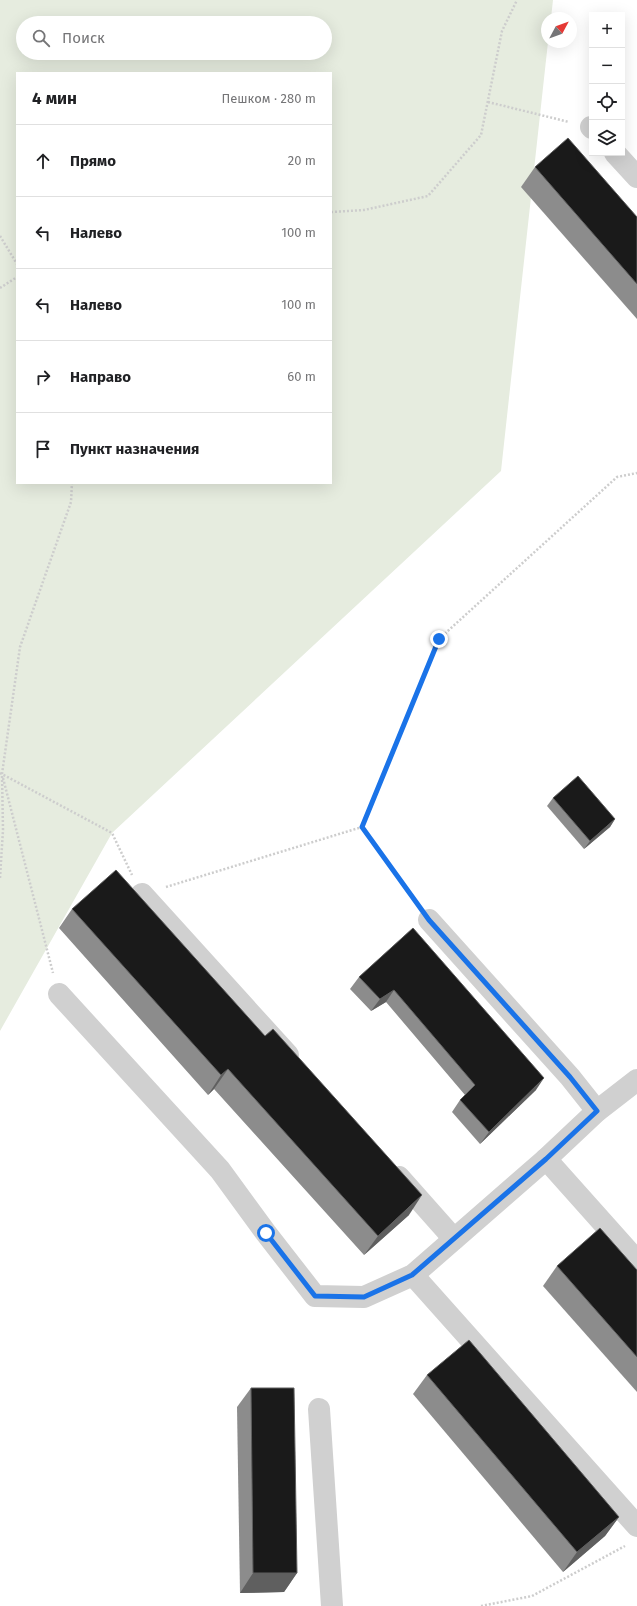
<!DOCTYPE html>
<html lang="ru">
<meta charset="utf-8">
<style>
body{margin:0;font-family:"Fira Sans",sans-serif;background:#f6f6f6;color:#202124}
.controls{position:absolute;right:12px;top:12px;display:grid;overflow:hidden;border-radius:0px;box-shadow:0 4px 16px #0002}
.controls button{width:36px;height:36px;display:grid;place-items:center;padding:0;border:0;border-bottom:1px solid #e0e0e0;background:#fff;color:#202124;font:20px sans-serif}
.compass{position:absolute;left:541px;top:12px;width:36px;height:36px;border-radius:50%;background:#fff;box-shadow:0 4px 16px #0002;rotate:49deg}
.stop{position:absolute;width:12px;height:12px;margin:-9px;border:3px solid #1a73e8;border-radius:50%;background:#fff}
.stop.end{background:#1a73e8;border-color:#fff;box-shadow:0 1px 4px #0008}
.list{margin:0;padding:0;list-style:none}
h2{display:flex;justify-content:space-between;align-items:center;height:52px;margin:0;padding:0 16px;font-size:17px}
h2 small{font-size:13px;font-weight:400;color:#757577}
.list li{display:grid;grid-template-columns:26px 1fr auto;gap:12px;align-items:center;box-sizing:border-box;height:72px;padding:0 16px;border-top:1px solid #e0e0e0}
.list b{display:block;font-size:15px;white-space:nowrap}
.list em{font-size:13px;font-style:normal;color:#757577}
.icon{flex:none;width:22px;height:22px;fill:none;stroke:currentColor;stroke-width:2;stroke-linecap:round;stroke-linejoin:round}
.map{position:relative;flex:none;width:637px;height:1606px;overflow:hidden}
.search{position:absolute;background:#fff;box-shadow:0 4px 16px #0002;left:16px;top:16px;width:316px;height:44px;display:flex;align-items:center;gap:10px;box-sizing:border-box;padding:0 14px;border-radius:22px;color:#757577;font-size:15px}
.panel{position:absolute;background:#fff;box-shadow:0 4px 16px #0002;left:16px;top:72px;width:316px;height:412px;border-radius:0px}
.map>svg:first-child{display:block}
.green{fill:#e6ecdf;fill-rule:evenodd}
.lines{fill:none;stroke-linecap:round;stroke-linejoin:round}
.path{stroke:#cdcdcd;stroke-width:2.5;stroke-dasharray:2 2;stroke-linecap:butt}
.minor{stroke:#d0d0d0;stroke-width:22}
.wall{fill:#8c8c8c}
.shaded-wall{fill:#5f5f5f}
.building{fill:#1a1a1a;stroke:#5f5f5f}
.route{stroke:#1a73e8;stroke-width:5}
</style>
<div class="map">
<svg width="637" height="1606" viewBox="0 0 637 1606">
<rect width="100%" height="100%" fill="#fff"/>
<path class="green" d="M 0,0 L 553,0 L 551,18 L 547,18 L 548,42 L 501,471 L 112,833 L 0,1031 ZM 23,23 L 325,23 L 325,53 L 23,53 ZM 17,73 L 331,73 L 331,483 L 17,483 Z"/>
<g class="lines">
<g class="path">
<polyline points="488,102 569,122"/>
<polyline points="331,212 364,210 428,196 481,135 502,31 517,0"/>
<polyline points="0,236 17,264"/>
<polyline points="0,288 17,277"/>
<polyline points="0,773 112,833 132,875"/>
<polyline points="3,778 53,973"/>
<polyline points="362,827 416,901"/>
<polyline points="0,878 3,830 2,774 20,647 71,502 72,483"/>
<polyline points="166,887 362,827 439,639 617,477 637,473"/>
<polyline points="481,1606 532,1596 625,1546"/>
</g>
<g class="minor">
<polyline points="591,127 592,128"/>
<polyline points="615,153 637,177"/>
<polyline points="142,894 288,1055"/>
<polyline points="429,920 570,1077 597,1111"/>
<polyline points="59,994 220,1170 266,1233 315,1296 364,1297 413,1275 546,1159 597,1111 637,1080"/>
<polyline points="546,1159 637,1261"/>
<polyline points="399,1177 454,1239"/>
<polyline points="413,1275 637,1526"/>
<polyline points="319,1409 332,1606"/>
</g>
</g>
<g class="wall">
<polygon points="535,167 637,217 637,319 521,187"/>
<polygon points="553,798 615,819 610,827 584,849 547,806"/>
<polygon points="72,909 409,1215 364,1255 214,1089 208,1095 59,928"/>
<polygon points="413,928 536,1090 480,1144 452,1112 460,1100 465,1095 386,1002 371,1011 350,989 359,977"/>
<polygon points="557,1266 637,1270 637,1392 543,1286"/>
<polygon points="427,1375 619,1517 605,1536 563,1572 413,1394"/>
<polygon points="251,1388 297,1573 284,1592 240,1593 237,1407"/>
</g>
<g class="shaded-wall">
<polygon points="615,819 610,827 584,849 590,841"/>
<polygon points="394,990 386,1002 371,1011 380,999"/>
<polygon points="228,1069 214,1089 208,1095 221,1075"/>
<polygon points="544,1078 536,1090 480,1144 489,1132"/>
<polygon points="422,1195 409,1215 364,1255 378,1236"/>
<polygon points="619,1517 605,1536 563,1572 577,1552"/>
<polygon points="253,1573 297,1573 284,1592 240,1593"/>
</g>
<g class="building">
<polygon points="568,138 637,217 637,284 535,167"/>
<polygon points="578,776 615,819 590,841 553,798"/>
<polygon points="116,870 265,1036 273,1029 422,1195 378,1236 228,1069 221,1075 72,909"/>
<polygon points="413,928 544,1078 489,1132 460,1100 475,1085 394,990 380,999 359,977"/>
<polygon points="600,1228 637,1270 637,1357 557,1266"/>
<polygon points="469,1340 619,1517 577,1552 427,1375"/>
<polygon points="251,1388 294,1388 297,1573 253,1573"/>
</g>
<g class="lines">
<polyline class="route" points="266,1233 315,1296 364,1297 412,1275 546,1159 597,1111 570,1077 429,920 362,827 439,639"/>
</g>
</svg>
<div class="controls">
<button>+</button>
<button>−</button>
<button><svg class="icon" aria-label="locate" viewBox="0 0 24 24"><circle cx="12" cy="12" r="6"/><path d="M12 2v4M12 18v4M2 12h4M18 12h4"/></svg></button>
<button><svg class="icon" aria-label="layers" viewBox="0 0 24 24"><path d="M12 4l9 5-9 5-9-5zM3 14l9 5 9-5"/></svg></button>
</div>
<svg class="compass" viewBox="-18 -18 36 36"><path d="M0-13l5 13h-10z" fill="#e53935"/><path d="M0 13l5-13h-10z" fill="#757577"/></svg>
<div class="stop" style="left:266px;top:1233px"></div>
<div class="stop end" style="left:439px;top:639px"></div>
<div class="search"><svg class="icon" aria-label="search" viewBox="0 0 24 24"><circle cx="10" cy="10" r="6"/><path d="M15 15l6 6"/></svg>Поиск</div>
<section class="panel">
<h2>4 мин<small>Пешком · 280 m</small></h2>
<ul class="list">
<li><svg class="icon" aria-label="ahead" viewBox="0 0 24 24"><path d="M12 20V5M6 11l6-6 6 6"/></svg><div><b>Прямо</b></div><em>20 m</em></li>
<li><svg class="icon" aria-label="left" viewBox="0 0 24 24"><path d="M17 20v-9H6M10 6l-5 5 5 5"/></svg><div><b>Налево</b></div><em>100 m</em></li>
<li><svg class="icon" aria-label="left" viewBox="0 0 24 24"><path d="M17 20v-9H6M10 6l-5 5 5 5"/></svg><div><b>Налево</b></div><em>100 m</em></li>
<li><svg class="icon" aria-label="right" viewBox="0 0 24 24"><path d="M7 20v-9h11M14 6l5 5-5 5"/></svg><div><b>Направо</b></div><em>60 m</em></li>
<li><svg class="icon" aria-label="arrive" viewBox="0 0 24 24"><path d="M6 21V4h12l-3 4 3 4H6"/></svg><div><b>Пункт назначения</b></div></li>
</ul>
</section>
</div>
